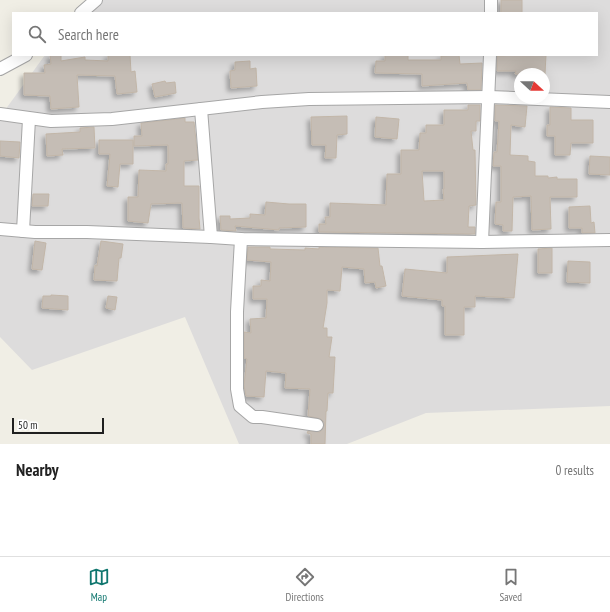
<!DOCTYPE html>
<style>
body{margin:0;font-family:"PT Sans Narrow",sans-serif;background:#f6f6f6;color:#222}
.compass{position:absolute;left:514px;top:68px;width:36px;height:36px;border-radius:50%;background:#fff;box-shadow:0 4px 16px #0002;rotate:111deg}
.scale{position:absolute;left:12px;bottom:10px;width:92px;box-sizing:border-box;padding-left:4px;border:2px solid #1f1f1f;border-top:0;font-size:11px;line-height:14px;white-space:nowrap;color:#1f1f1f;-webkit-text-stroke:3px #fff;paint-order:stroke}
.list{margin:0;padding:0;list-style:none}
h2{display:flex;justify-content:space-between;align-items:center;height:52px;margin:0;padding:0 16px;font-size:17px}
h2 small{font-size:13px;font-weight:400;color:#767676}
.icon{flex:none;width:22px;height:22px;fill:none;stroke:currentColor;stroke-width:2;stroke-linecap:round;stroke-linejoin:round}
.map{position:relative;flex:none;width:610px;height:444px;overflow:hidden}
.search{position:absolute;background:#fff;box-shadow:0 4px 16px #0002;left:12px;right:12px;top:12px;height:44px;display:flex;align-items:center;gap:10px;box-sizing:border-box;padding:0 14px;border-radius:0px;color:#767676;font-size:15px}
.sheet{height:112px;background:#fff}
nav{display:flex;justify-content:space-around;align-items:center;box-sizing:border-box;height:56px;border-top:1px solid #e0e0e0;background:#fff;font-size:11px;color:#767676}
nav a{display:grid;justify-items:center;gap:2px}
nav .on{color:#0f766e}
.map>svg:first-child{display:block}
.residential{fill:#dddcdc;fill-rule:evenodd}
.building{fill:#c5bdb5;stroke:#c2b6a8;fill-rule:evenodd;filter:url(#shadow)}
.lines{fill:none;stroke-linecap:round;stroke-linejoin:round}
.minor-casing{stroke:#a6a6a6;stroke-width:14}
.minor{stroke:#fff;stroke-width:12}
</style>
<div class="map">
<svg width="610" height="444" viewBox="0 0 610 444">
<defs>
<filter id="shadow"><feDropShadow dx="-3.5" dy="3.5" stdDeviation="2" flood-color="#0004"/></filter>
</defs>
<rect width="100%" height="100%" fill="#f0eee5"/>
<path class="residential" d="M 98,0 L 610,0 L 610,406 L 426,413 L 347,444 L 239,444 L 185,317 L 32,370 L 0,337 L 0,117 L 45,55 L 597,55 L 597,13 L 84,13 ZM 520,74 L 544,74 L 544,98 L 520,98 Z"/>
<g class="building">
<rect x="501" y="0" width="21" height="13"/>
<polygon points="50,55 61,55 61,61 85,57 85,60 108,61 108,55 130,55 131,72 135,71 137,92 117,94 115,76 77,75 79,107 51,109 50,96 24,95 24,73 45,73 44,65 51,64"/>
<polygon points="385,55 408,55 408,60 441,60 441,56 459,55 460,64 482,63 481,90 468,90 467,83 422,86 422,74 375,73 376,61 385,61"/>
<polygon points="516,55 546,55 545,74 515,74 516,71 497,71 497,56"/>
<polygon points="250,61 250,69 256,68 257,86 231,88 230,71 235,70 235,62"/>
<polygon points="165,81 166,83 175,82 176,93 155,97 152,84"/>
<path d="M 468,105 L 480,105 L 480,121 L 476,121 L 476,131 L 471,131 L 473,150 L 475,150 L 476,205 L 469,206 L 468,227 L 475,227 L 475,234 L 319,232 L 319,224 L 326,224 L 325,217 L 330,217 L 330,203 L 386,205 L 387,174 L 401,174 L 401,150 L 419,150 L 420,133 L 426,133 L 426,125 L 444,125 L 444,110 L 468,110 ZM 422,171 L 444,171 L 444,189 L 443,189 L 444,200 L 424,201 Z"/>
<polygon points="495,105 527,106 525,127 511,125 510,155 528,156 528,161 535,162 535,176 548,176 548,178 557,177 557,179 577,179 577,197 550,197 551,229 532,230 531,196 513,197 512,231 503,231 503,225 495,224 496,202 501,202 501,166 493,166 494,152 497,152 499,121 495,121"/>
<polygon points="550,107 571,108 571,120 593,120 593,143 571,143 570,155 555,155 555,136 547,136 547,125 550,125"/>
<polygon points="347,116 347,134 337,135 336,158 325,158 326,145 312,145 311,117"/>
<polygon points="376,117 399,119 397,139 375,137"/>
<polygon points="185,118 185,122 194,122 198,160 184,161 184,186 199,186 199,218 200,229 183,228 182,203 151,204 148,223 128,221 128,197 138,197 139,170 166,171 166,164 168,164 168,145 134,146 134,136 142,136 141,123"/>
<polygon points="94,127 95,148 62,149 63,155 47,156 46,134 80,132 80,128"/>
<polygon points="99,140 133,140 133,164 120,164 118,187 107,186 110,154 99,154"/>
<polygon points="0,141 20,142 19,158 0,156"/>
<polygon points="590,156 610,157 610,175 589,174"/>
<polygon points="33,194 49,194 48,206 32,206"/>
<polygon points="266,202 289,204 306,204 306,227 279,228 279,230 235,226 236,231 221,230 220,216 230,216 230,219 250,218 250,214 265,215"/>
<polygon points="590,206 591,223 594,222 595,233 582,233 582,228 569,228 569,207"/>
<polygon points="35,241 46,243 42,270 32,269"/>
<polygon points="101,241 123,244 121,258 119,258 117,281 94,280 95,265 97,266"/>
<polygon points="248,247 270,247 270,249 305,250 305,248 319,249 319,247 378,248 380,266 382,266 386,286 376,288 375,282 365,283 364,269 342,267 340,291 327,290 327,303 323,328 327,328 327,337 332,337 329,357 335,357 333,393 328,393 327,411 326,411 325,444 311,444 311,434 307,433 308,431 320,432 324,426 324,422 321,419 308,416 310,389 285,388 286,373 266,371 264,397 246,396 244,385 247,359 244,358 244,332 251,333 250,319 266,318 267,299 253,299 253,286 261,286 261,280 270,281 271,262 247,260"/>
<polygon points="552,248 552,273 538,273 538,249"/>
<polygon points="518,254 514,298 475,296 475,307 464,307 464,335 445,335 445,306 442,306 442,300 402,296 405,269 447,273 447,257"/>
<polygon points="568,261 590,262 590,283 567,282"/>
<polygon points="51,295 68,296 68,310 42,308 43,296 51,296"/>
<polygon points="108,296 117,297 115,310 106,308"/>
</g>
<g class="lines">
<g class="minor-casing">
<g id="minor">
<polyline points="81,13 96,0"/>
<polyline points="491,13 491,0"/>
<polyline points="0,69 26,55"/>
<polyline points="201,109 211,237"/>
<polyline points="0,114 51,121 112,119 262,102 309,99 489,97 610,102"/>
<polyline points="0,229 35,232 87,232 211,237 241,239 482,242 610,240"/>
<polyline points="23,231 29,119"/>
<polyline points="241,239 237,312 237,389 240,406 253,417 262,417 317,425"/>
<polyline points="482,242 490,55"/>
</g>
</g>
<use href="#minor" class="minor"/>
</g>
</svg>
<svg class="compass" viewBox="-18 -18 36 36"><path d="M0-13l5 13h-10z" fill="#e53935"/><path d="M0 13l5-13h-10z" fill="#767676"/></svg>
<div class="scale">50 m</div>
<div class="search"><svg class="icon" aria-label="search" viewBox="0 0 24 24"><circle cx="10" cy="10" r="6"/><path d="M15 15l6 6"/></svg>Search here</div>
</div>
<section class="sheet">
<h2>Nearby<small>0 results</small></h2>
<ul class="list">
</ul>
</section>
<nav>
<a class="on"><svg class="icon" aria-label="map" viewBox="0 0 24 24"><path d="M3 6l6-2 6 2 6-2v14l-6 2-6-2-6 2zM9 4v14M15 6v14"/></svg>Map</a>
<a><svg class="icon" aria-label="directions" viewBox="0 0 24 24"><path d="M12 3l9 9-9 9-9-9zM9 14v-3h6M13 9l2 2-2 2"/></svg>Directions</a>
<a><svg class="icon" aria-label="saved" viewBox="0 0 24 24"><path d="M7 4h10v16l-5-4-5 4z"/></svg>Saved</a>
</nav>
